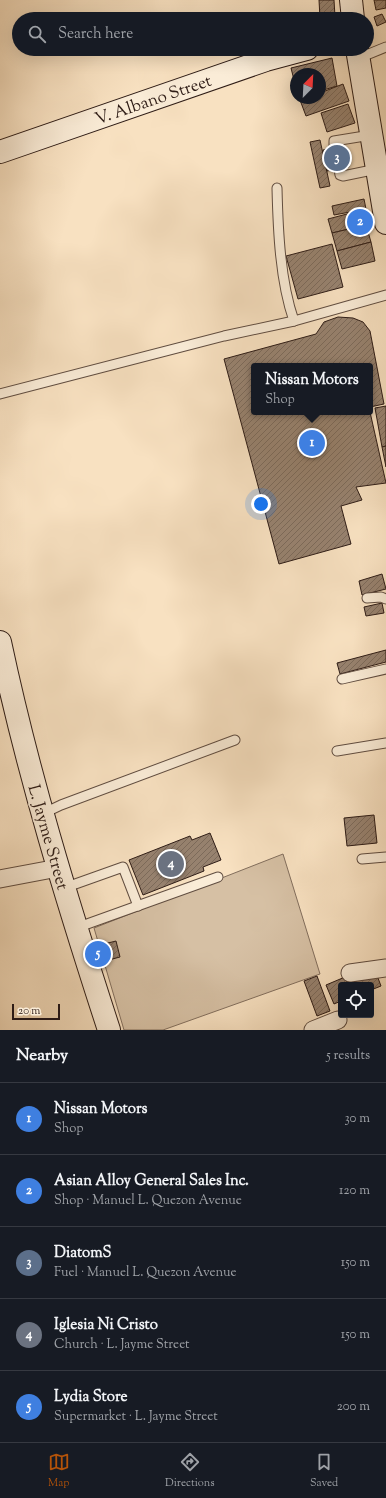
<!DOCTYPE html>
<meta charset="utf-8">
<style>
body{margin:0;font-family:"Sorts Mill Goudy",serif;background:#20242c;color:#f1f3f6}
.controls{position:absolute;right:12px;bottom:12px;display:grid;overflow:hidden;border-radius:4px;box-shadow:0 4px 16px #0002}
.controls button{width:36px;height:36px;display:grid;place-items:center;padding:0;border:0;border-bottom:1px solid #363941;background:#171b24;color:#f1f3f6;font:20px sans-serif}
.compass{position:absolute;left:290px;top:68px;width:36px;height:36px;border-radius:50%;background:#171b24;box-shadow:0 4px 16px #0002;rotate:24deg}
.scale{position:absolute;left:12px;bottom:10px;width:48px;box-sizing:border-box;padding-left:4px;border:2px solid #2e1c16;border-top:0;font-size:11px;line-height:14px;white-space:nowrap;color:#2e1c16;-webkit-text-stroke:3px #faecd7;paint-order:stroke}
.you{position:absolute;left:261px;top:504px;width:14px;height:14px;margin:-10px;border:3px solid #fff;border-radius:50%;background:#1a73e8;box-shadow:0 0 0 6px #1a73e833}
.badge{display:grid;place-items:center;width:26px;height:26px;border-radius:50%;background:#b45309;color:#fff;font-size:13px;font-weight:700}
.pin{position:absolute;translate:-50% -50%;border:2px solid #fff;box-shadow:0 1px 4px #0006}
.popup{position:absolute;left:251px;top:363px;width:122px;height:52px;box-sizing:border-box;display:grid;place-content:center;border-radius:4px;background:#171b24;filter:drop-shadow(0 1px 3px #0005);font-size:13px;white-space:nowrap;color:#9ea1a6}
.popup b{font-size:15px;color:#f1f3f6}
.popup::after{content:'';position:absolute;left:50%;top:100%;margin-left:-8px;border:8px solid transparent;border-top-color:#171b24}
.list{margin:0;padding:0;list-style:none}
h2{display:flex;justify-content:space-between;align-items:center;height:52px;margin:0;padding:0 16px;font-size:17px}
h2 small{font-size:13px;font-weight:400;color:#9ea1a6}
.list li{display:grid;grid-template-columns:26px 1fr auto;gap:12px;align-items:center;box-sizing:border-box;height:72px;padding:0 16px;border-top:1px solid #363941}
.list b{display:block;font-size:15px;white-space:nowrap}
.list p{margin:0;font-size:13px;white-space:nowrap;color:#9ea1a6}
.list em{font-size:13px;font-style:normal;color:#9ea1a6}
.icon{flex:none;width:22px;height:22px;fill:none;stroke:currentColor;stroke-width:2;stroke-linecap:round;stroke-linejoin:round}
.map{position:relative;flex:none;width:386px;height:1030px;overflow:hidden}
.search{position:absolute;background:#171b24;box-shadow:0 4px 16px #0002;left:12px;right:12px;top:12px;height:44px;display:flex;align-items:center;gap:10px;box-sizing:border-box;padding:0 14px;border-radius:22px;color:#9ea1a6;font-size:15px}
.sheet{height:412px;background:#171b24}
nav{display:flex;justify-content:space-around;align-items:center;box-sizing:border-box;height:56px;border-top:1px solid #363941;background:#171b24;font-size:11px;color:#9ea1a6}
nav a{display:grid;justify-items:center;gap:2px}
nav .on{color:#b45309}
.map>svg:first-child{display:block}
.green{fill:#d6c0a4;stroke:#826e5d}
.building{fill:url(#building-hatch);stroke:#2e1c16}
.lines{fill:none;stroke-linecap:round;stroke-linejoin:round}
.lane-casing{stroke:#604d41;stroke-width:11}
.street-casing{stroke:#604d41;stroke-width:19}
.secondary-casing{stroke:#2e1c16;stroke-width:24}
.lane{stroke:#faecd7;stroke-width:9}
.street{stroke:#faecd7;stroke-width:17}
.secondary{stroke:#faecd7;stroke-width:22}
.labels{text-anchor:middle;stroke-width:3.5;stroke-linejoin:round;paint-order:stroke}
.street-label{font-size:17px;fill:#2e1c16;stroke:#faecd7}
</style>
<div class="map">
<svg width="386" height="1030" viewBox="0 0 386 1030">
<defs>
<pattern id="building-hatch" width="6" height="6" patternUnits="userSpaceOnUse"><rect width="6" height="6" fill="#97826f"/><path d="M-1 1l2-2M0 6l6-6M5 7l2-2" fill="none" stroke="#7c6a5a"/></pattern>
</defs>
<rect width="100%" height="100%" fill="#f8e1c1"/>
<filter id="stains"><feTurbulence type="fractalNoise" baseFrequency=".005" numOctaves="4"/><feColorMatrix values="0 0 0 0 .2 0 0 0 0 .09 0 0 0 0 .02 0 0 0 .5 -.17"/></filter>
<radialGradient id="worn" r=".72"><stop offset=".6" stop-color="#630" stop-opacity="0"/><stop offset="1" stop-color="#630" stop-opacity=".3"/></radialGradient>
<polygon class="green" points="283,854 320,974 163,1030 124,1030 94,928"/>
<g class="building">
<polygon points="319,0 334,0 335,17 320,18"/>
<polygon points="374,0 386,0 386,8 376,10"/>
<polygon points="382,14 386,22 377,26 374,17"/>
<polygon points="332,58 337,86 320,91 320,74 296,74 296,88 291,68"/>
<polygon points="343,84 349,101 306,116 300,100 320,98 320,93"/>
<polygon points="348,104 355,123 327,132 321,113"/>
<polygon points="320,140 330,186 320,188 310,142"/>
<polygon points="344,145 349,167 327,171 323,150"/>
<polygon points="364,199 366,209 334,215 332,206"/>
<polygon points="362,210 366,225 332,233 328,219"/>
<polygon points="366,225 371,242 337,251 332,233"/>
<polygon points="371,242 375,261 342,269 337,251"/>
<polygon points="332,244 343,287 298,299 286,256"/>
<polygon points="338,317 353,318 363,322 370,331 384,404 370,407 370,366 254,366 254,412 370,412 386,483 356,487 362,500 341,506 351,544 279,564 224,359 316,334 324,322"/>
<polygon points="386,406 386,446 382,447 375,408"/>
<polygon points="386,446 386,467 382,447"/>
<polygon points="382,574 386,589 362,595 359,581"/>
<polygon points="382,603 384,613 366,616 364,607"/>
<polygon points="386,650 386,662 340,674 337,663"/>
<polygon points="374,815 377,843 347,846 344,818"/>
<polygon points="210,833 221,860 203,867 204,871 143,895 129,860 190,836 192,840"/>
<polygon points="116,941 120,957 97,963 92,947"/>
<polygon points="375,970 381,986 371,990 371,985 357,985 354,977"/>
<polygon points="317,976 330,1011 317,1016 304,981"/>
<polygon points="345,977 348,985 341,985 341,1001 334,1004 326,985"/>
</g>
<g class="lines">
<g class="lane-casing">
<g id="lane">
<polyline points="359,58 386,47"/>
<polyline points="334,147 334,141 371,135"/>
<polyline points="339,169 340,175 343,176 377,169"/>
<path d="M 277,188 C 278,230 280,281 294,321"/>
<polyline points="0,394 224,336 294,321 386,295"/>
<polyline points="367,598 381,597 386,599"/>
<polyline points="342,679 386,669"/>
<polyline points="337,751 386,743"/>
<polyline points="42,814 61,805 235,740"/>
<polyline points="362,859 386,857"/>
<polyline points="64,888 123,867 138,906"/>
<polyline points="76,928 218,877"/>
</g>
</g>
<g class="street-casing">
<g id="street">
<polyline points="0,879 58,868"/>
<polyline points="350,973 386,968"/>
<polyline points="313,1030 338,1020"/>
</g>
</g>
<g class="secondary-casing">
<g id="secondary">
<polyline points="351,0 353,19"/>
<polyline points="357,49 386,223"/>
<polyline points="0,152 266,60 307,49"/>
<path d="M 0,642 C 28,774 67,901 109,1030"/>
</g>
</g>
<use href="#lane" class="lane"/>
<use href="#street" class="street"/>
<use href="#secondary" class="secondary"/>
</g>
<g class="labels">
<g class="street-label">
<text transform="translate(153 99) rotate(-19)" y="6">V. Albano Street</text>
<text transform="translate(49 837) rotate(74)" y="6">L. Jayme Street</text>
</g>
</g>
<rect width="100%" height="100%" filter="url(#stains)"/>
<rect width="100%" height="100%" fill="url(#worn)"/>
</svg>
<div class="controls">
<button><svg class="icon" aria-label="locate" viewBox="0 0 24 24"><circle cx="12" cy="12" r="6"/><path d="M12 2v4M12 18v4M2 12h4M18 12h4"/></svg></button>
</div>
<svg class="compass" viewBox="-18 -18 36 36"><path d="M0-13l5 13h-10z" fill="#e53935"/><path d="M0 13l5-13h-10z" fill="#9ea1a6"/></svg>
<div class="scale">20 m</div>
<div class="you"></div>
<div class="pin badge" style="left:312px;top:443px;background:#3f7fe0">1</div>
<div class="popup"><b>Nissan Motors</b>Shop</div>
<div class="pin badge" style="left:360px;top:222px;background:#3f7fe0">2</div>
<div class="pin badge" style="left:337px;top:158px;background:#5c6f8a">3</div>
<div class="pin badge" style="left:171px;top:864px;background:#6b7280">4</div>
<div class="pin badge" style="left:98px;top:954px;background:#3f7fe0">5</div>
<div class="search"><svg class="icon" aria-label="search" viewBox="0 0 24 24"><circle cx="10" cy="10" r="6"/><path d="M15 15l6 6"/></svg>Search here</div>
</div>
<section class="sheet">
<h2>Nearby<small>5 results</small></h2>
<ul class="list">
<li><span class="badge" style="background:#3f7fe0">1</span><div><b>Nissan Motors</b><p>Shop</p></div><em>30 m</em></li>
<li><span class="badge" style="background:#3f7fe0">2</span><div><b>Asian Alloy General Sales Inc.</b><p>Shop · Manuel L. Quezon Avenue</p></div><em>120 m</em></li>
<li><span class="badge" style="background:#5c6f8a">3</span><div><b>DiatomS</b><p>Fuel · Manuel L. Quezon Avenue</p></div><em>150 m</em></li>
<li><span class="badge" style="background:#6b7280">4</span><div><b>Iglesia Ni Cristo</b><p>Church · L. Jayme Street</p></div><em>150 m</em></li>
<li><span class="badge" style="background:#3f7fe0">5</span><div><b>Lydia Store</b><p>Supermarket · L. Jayme Street</p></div><em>200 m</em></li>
</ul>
</section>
<nav>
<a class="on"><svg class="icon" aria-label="map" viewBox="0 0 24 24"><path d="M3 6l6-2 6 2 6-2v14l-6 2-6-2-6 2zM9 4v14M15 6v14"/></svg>Map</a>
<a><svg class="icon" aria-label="directions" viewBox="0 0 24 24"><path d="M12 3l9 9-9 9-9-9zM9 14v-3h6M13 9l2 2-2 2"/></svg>Directions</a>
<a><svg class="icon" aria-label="saved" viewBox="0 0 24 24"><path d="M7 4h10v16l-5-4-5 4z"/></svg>Saved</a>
</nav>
